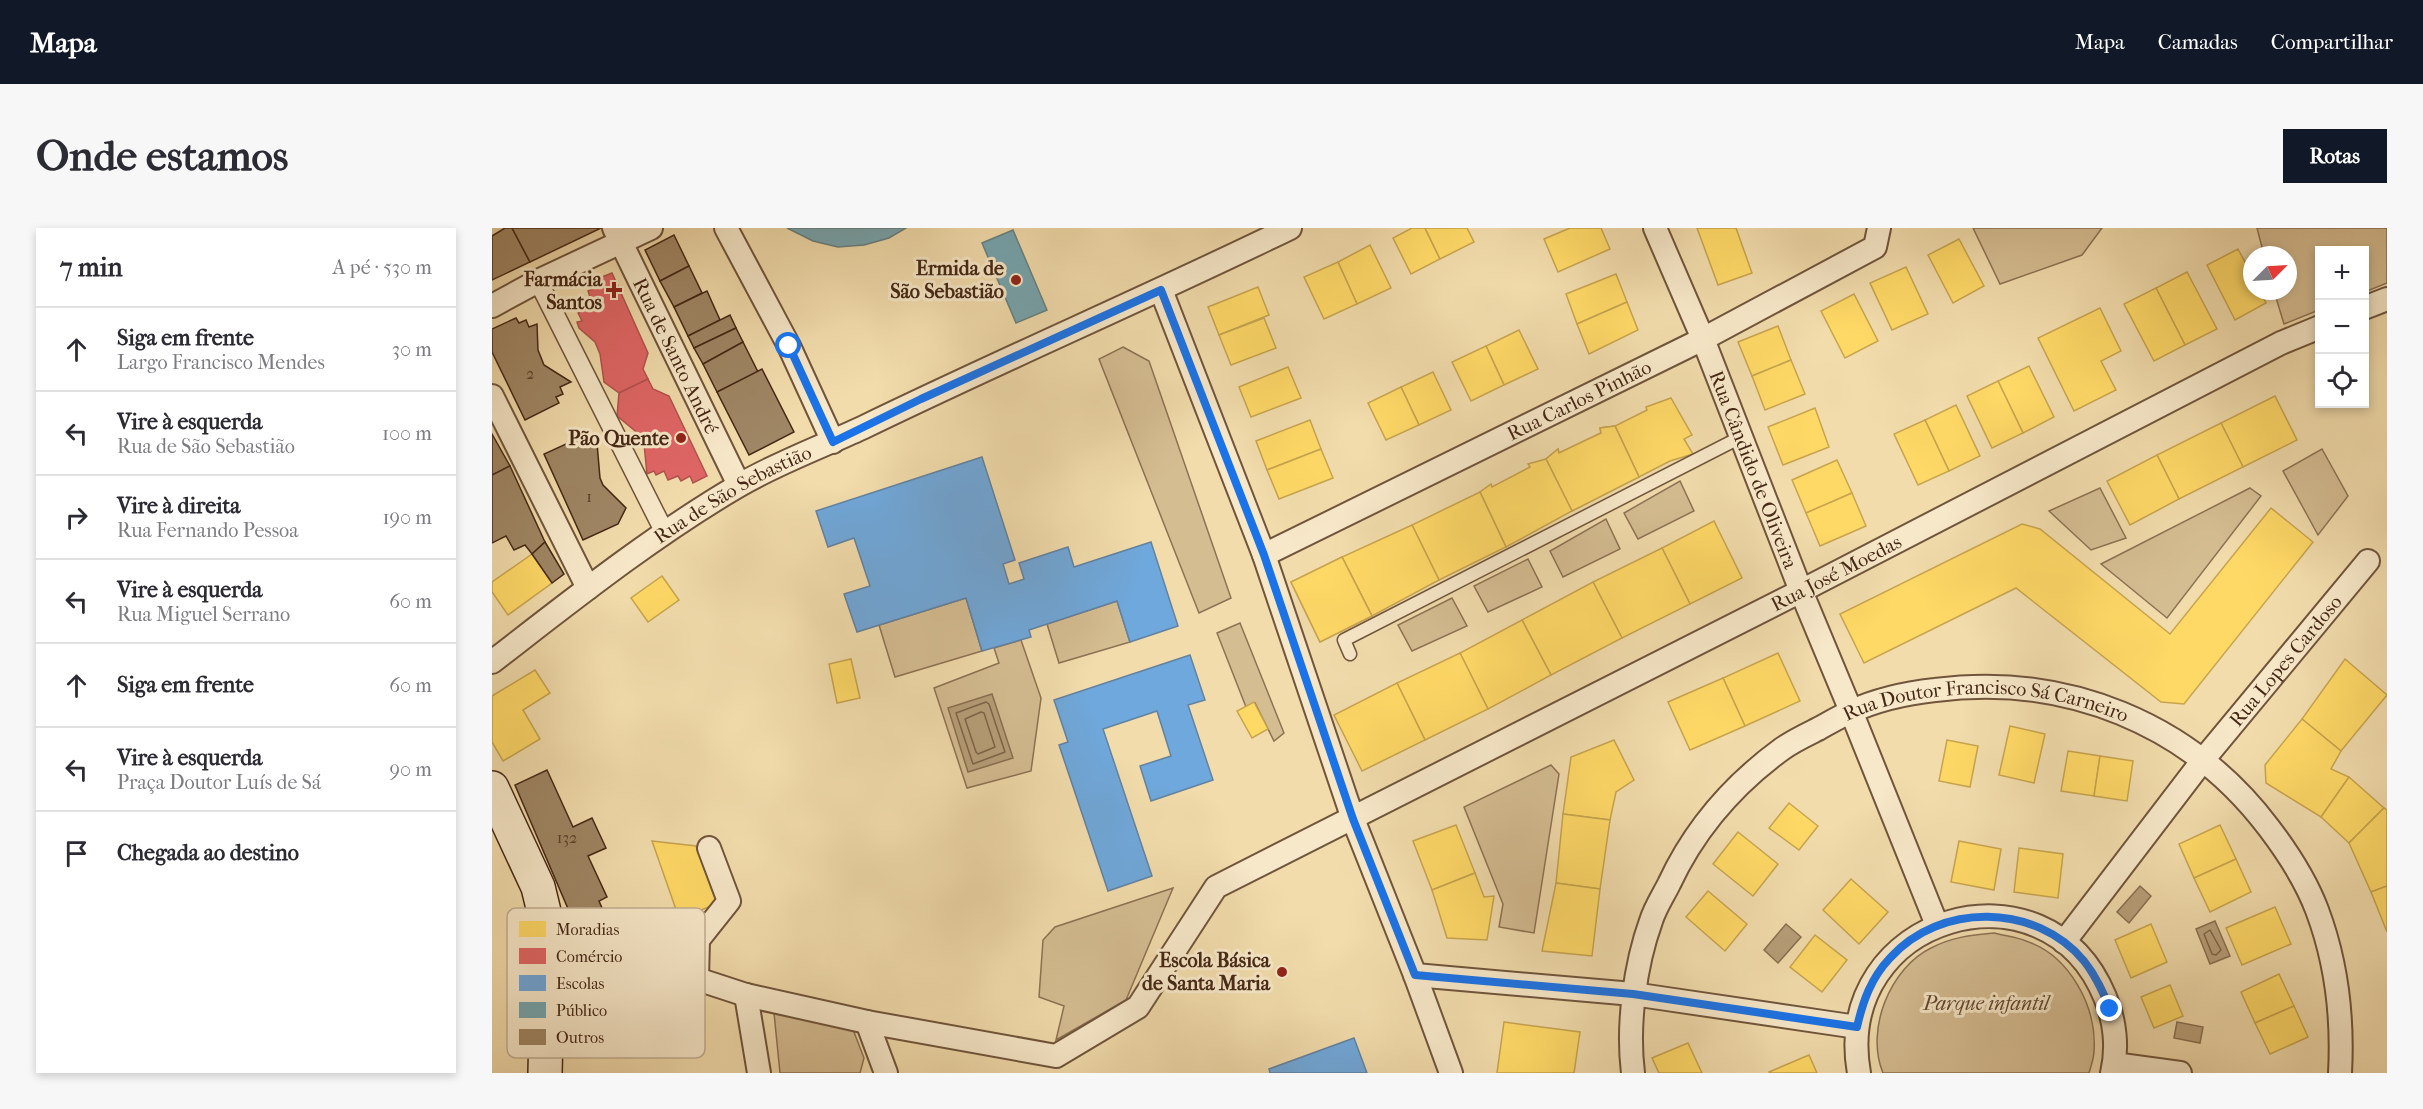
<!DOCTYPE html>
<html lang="pt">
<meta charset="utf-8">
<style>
body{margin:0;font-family:"IM FELL French Canon",serif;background:#f7f7f7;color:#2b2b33}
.controls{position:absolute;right:18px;top:18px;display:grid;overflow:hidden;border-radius:0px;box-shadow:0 3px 9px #0003}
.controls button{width:54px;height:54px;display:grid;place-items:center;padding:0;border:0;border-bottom:2px solid #e1e1e2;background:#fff;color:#2b2b33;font:30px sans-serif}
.compass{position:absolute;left:1751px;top:18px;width:54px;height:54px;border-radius:50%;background:#fff;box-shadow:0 3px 9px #0003;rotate:66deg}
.stop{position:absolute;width:18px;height:18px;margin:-14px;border:4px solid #1a73e8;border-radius:50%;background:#fff}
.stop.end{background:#1a73e8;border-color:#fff;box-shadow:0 2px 6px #0008}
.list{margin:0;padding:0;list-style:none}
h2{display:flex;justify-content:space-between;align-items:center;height:78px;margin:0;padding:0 24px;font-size:26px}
h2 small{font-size:20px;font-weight:400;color:#7c7c81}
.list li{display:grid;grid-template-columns:39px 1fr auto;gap:18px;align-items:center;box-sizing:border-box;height:84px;padding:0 24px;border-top:2px solid #e1e1e2}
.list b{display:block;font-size:22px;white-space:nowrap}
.list p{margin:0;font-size:20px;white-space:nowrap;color:#7c7c81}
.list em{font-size:20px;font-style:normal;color:#7c7c81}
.icon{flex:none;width:33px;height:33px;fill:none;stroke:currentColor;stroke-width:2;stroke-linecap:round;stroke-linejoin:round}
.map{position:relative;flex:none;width:1895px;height:845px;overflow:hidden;border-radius:0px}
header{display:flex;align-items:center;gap:36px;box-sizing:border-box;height:84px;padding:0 30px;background:#111827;color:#fff}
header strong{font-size:28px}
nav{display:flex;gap:33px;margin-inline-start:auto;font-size:21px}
.intro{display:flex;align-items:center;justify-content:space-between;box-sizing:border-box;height:144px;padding:0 36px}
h1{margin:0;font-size:42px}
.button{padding:15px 27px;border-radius:0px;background:#111827;color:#fff;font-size:21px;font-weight:700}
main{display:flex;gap:36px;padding:0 36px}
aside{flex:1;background:#fff;border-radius:0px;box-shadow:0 3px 9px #0003}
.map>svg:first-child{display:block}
.green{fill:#d5bd92;stroke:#8d7254;stroke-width:1.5}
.water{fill:#b79f79;stroke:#896f51;stroke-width:1.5}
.homes{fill:#ffd966;stroke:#c7a44e;stroke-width:1.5}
.shops{fill:#e06666;stroke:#b2534e;stroke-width:1.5}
.schools{fill:#6fa8dc;stroke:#6282a1;stroke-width:1.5}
.public{fill:#76a5af;stroke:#678081;stroke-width:1.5}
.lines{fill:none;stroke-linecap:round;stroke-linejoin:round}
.shore{stroke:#7e6448;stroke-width:1.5}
.building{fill:#9f8664;stroke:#452816;stroke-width:1.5}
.service-casing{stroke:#70553c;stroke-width:15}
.pedestrian-casing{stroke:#70553c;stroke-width:21}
.minor-casing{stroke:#70553c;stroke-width:26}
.secondary-casing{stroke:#452816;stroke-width:36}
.service{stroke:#f7e8c9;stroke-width:12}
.pedestrian{stroke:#f7e8c9;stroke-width:18}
.minor{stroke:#f7e8c9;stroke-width:22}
.secondary{stroke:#f7e8c9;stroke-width:33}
.route{stroke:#1a73e8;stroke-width:8}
.poi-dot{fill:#8f2418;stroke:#f7e8c9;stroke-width:2}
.labels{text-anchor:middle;stroke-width:6;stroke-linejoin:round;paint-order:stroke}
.number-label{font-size:16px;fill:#5c402a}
.poi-label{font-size:20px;font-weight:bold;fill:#452816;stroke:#f7e8c9;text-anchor:end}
.street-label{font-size:20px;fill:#452816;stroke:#f7e8c9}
.park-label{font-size:20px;font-style:italic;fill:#62462f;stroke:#f7e8c9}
.key{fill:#f7e8c9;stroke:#c2ae93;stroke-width:1.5}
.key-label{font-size:16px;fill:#452816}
</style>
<header>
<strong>Mapa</strong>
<nav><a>Mapa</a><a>Camadas</a><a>Compartilhar</a></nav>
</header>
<div class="intro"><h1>Onde estamos</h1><a class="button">Rotas</a></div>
<main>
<aside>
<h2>7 min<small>A pé · 530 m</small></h2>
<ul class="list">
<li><svg class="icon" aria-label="ahead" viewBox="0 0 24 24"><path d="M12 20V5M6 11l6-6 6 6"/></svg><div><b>Siga em frente</b><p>Largo Francisco Mendes</p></div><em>30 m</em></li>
<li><svg class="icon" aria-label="left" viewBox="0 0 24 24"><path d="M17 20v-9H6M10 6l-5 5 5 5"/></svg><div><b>Vire à esquerda</b><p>Rua de São Sebastião</p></div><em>100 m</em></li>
<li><svg class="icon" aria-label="right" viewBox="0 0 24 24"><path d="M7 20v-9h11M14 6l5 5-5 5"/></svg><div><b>Vire à direita</b><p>Rua Fernando Pessoa</p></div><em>190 m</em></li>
<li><svg class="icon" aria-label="left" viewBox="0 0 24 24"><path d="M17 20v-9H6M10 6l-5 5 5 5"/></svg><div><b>Vire à esquerda</b><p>Rua Miguel Serrano</p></div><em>60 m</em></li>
<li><svg class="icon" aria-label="ahead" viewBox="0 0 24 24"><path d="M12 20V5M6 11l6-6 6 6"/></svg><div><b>Siga em frente</b></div><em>60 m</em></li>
<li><svg class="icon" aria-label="left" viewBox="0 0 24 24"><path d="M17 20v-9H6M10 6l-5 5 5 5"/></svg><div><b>Vire à esquerda</b><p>Praça Doutor Luís de Sá</p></div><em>90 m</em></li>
<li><svg class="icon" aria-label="arrive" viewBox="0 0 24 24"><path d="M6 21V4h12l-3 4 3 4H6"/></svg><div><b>Chegada ao destino</b></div></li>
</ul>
</aside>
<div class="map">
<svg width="1895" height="845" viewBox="0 0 1895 845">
<rect width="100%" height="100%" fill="#f2dcac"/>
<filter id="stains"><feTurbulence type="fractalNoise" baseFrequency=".00333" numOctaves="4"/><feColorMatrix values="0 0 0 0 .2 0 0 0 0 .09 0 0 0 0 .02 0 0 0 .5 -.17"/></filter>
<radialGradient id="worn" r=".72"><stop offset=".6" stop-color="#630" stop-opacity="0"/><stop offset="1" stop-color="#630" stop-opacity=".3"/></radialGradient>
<g class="green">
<polygon points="1481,0 1610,0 1590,27 1508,56"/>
<polygon points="1765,0 1895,0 1895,55 1873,64 1872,22 1828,22 1827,82 1792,96 1782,63 1796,63 1796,27 1772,27"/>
<polygon points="631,119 657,133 739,370 707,385 607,131"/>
<polygon points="1830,221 1856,268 1826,307 1791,243"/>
<polygon points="1188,253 1202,283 1146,311 1132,285"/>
<polygon points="1608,260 1634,310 1599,322 1557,283"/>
<polygon points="1758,260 1769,268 1675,390 1609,336"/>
<polygon points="1114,291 1128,321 1071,349 1058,323"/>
<polygon points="1036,331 1050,359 996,384 982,358"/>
<polygon points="474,370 490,423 403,449 387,397"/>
<polygon points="960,370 975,398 920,423 906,397"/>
<polygon points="625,373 638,414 567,435 555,396"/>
<polygon points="748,395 792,505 782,513 763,475 754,479 725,405"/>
<polygon points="529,412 549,470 539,543 475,560 442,460 507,435 502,420"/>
<polygon points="1059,537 1067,546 1042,705 1007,699 1011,676 972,579"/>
<polygon points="681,660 634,772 564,812 572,778 547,769 551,712 563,699"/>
<path d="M 1502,705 C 1513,708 1524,709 1534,713 C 1577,727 1605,778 1602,823 C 1602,830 1599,838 1597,845 L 1391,845 C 1373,802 1398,740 1439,720 C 1460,709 1479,707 1502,705 Z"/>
<polygon points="282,785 360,799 372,830 368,845 288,845"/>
</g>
<g class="water">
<polygon points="500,466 521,530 476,544 456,480"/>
<polygon points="1648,658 1659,668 1637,695 1625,684"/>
<polygon points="1723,693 1738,728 1718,736 1704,701"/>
<polygon points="1294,696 1309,709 1286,735 1272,722"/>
<polygon points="1685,794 1711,799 1708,815 1682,810"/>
</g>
<g class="homes">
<polygon points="920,0 933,0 948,31 919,46 901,10"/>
<polygon points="933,0 975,0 982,14 948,31"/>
<polygon points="1078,0 1109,0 1118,21 1066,44 1052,11"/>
<polygon points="1205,0 1244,0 1260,45 1226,57"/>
<polygon points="1467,11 1492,58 1461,75 1436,27"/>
<polygon points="878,17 899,60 865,76 846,34"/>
<polygon points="1746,21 1760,47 1760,63 1768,63 1774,75 1743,92 1715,37"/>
<polygon points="846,34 865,76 832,91 812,49"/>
<polygon points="1414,39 1436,86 1400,102 1378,55"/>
<polygon points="1695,44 1725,101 1693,117 1664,60"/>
<polygon points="1124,46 1135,74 1085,96 1074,66"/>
<polygon points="766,59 777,87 727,107 716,79"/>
<polygon points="1664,60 1693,117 1662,133 1632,76"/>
<polygon points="1362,66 1386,113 1353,130 1329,83"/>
<polygon points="1135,74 1146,102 1097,126 1085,96"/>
<polygon points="1608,80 1629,123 1609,133 1624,162 1582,183 1546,110"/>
<polygon points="772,90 784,120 739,137 727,107"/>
<polygon points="1286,98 1299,132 1260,148 1246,114"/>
<polygon points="1027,102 1046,141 1012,157 994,118"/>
<polygon points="994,118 1012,157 979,173 960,134"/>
<polygon points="1299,132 1313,166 1273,182 1260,148"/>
<polygon points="1537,138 1562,189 1531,205 1506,153"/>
<polygon points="796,139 809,170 759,189 747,159"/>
<polygon points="941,144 959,182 927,197 909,159"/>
<polygon points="1506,153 1531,205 1500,220 1475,168"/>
<polygon points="909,159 927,197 894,212 876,175"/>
<polygon points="1783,168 1805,212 1751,239 1729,195"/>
<polygon points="1179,170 1200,207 1192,211 1201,226 1178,233 1147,249 1123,198 1155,182 1154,179"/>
<polygon points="1464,177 1488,228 1457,243 1433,192"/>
<polygon points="1323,180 1337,219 1291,237 1276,199"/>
<polygon points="818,192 829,221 775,242 764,213"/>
<polygon points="1433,192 1457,243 1426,257 1402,206"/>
<polygon points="1729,195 1751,239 1687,271 1665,227"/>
<polygon points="1123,198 1147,249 1080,283 1054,231 1066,221 1067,225 1109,205 1108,200"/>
<polygon points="1123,198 1147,249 1080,283 1054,231 1066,221 1067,225 1109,205 1108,200"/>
<polygon points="829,221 841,250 787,271 775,242"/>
<polygon points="1665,227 1687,271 1638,297 1615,253"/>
<polygon points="1054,231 1080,283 1014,319 988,264 999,256 1000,259 1038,239 1036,236"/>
<polygon points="1345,232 1360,265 1314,285 1300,252"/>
<polygon points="988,264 1014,319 947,352 920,297"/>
<polygon points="1360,265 1374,298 1328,318 1314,285"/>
<polygon points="1779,280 1821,314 1692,476 1669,474 1524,360 1372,435 1348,386 1530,296 1548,301 1678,406"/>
<polygon points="1222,293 1250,350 1198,376 1170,320"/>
<polygon points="920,297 947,352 880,388 850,329"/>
<polygon points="1170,320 1198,376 1130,410 1101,354"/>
<polygon points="40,326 60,355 16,387 0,364 0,354"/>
<polygon points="850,329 880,388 828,414 799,354"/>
<polygon points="850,329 880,388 828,414 799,354"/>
<polygon points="170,348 187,372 156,394 139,370"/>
<polygon points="1101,354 1130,410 1059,447 1030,392"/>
<polygon points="1030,392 1059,447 996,481 968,425"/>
<polygon points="968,425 996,481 933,512 905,455"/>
<polygon points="1286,425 1308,473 1253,498 1231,450"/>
<polygon points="359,431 368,470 345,475 337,436"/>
<polygon points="1853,431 1895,467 1849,523 1810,491"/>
<polygon points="43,442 58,465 31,482 48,511 11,533 0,514 0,468"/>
<polygon points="1231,450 1253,498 1198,522 1176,474"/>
<polygon points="905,455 933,512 870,543 842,487"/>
<polygon points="762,474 776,501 760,510 745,483"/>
<polygon points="1810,491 1849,523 1839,541 1857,549 1829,589 1774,555 1773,537"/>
<polygon points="1518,498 1553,506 1542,555 1507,547"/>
<polygon points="1122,512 1142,552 1124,564 1118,592 1071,586 1079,529"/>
<polygon points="1455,512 1486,518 1478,559 1447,553"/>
<polygon points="1576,523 1608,528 1602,568 1569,563"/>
<polygon points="1608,528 1641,533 1635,573 1602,568"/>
<polygon points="1857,549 1892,580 1857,615 1829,589"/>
<polygon points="1297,575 1326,598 1307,622 1277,600"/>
<polygon points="1892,580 1895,582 1895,658 1879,664 1857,615"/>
<polygon points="1071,586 1118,592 1108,661 1064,655"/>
<polygon points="964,597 983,645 940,662 921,613"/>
<polygon points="1728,597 1744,631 1702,650 1687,616"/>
<polygon points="1246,604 1286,636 1261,668 1221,636"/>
<polygon points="160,613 204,618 225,676 187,690"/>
<polygon points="1467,613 1509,621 1502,662 1459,654"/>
<polygon points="1527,620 1571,626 1566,670 1522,664"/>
<polygon points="1744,631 1759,664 1718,684 1702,650"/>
<polygon points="983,645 992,669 1002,668 995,712 955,710 940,662"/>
<polygon points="1359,651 1396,684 1367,716 1331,682"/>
<polygon points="1064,655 1108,661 1100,728 1050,723"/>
<polygon points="1895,658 1895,704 1879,664"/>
<polygon points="1216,663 1255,696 1233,723 1194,689"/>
<polygon points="1783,679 1799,716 1750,737 1734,700"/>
<polygon points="1659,696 1675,734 1639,750 1623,712"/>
<polygon points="1323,707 1355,732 1330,764 1298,739"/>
<polygon points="1787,746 1802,778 1763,795 1749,764"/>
<polygon points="1678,757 1691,788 1662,800 1649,769"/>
<polygon points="1802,778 1816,809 1778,826 1763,795"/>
<polygon points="1012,794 1088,804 1082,845 1005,845"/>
<polygon points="1196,815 1210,845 1167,845 1160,830"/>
<polygon points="1317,827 1325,845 1278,845 1277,844"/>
</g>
<g class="shops">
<polygon points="120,45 156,125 151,141 156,151 127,165 112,154 108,126 103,114 87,100 85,94 90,93 86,85 93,82 89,73 98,69 96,63 103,60 100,53"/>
<polygon points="156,151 161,161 177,168 215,248 201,255 198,248 189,253 186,248 176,252 172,243 164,247 162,243 155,246 152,216 148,207 125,188 127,165"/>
</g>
<g class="schools">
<polygon points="490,229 523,332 511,336 517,356 532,351 527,335 576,319 582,339 659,314 686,398 638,414 625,373 537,402 539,409 490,423 474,370 365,404 352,366 378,358 362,310 336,319 324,283"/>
<polygon points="698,427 713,472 696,477 721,552 659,573 648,538 679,528 665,483 611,501 660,648 616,663 567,517 576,514 562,472"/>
<polygon points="862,810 875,845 778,845 777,841"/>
</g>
<g class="public">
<polygon points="295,0 414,0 397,10 372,17 346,19 321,13"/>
<polygon points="521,2 555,82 524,95 490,15"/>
</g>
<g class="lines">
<g class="shore">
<polygon points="494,474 497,476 513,524 481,536 464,485"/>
<polygon points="489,484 492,485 503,519 486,526 484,524 473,491"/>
<polygon points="1718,702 1729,722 1724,727 1720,726 1712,706"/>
</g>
</g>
<g class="building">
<polygon points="13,0 20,0 38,34 0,52 0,8"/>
<polygon points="20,0 109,0 38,34"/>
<polygon points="182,7 197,38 168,53 153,22"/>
<polygon points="197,38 210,65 182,79 168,53"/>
<polygon points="215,63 228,92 196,108 182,79"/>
<polygon points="238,87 244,100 202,120 196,108"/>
<polygon points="24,90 27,95 34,92 37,99 45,96 46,122 52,137 79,154 68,159 71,166 64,169 67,175 33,192 0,124 0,101"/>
<polygon points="244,100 251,114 211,136 202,120"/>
<polygon points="251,114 266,144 225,164 211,136"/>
<polygon points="270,141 302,204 257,227 225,164"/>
<polygon points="0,206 18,238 0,247"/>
<polygon points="85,211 105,215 108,250 111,257 134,280 126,296 91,312 52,226"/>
<polygon points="18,238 53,314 40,326 33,317 22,322 14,308 0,315 0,247"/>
<polygon points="53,314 72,346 60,355 40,326"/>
<polygon points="55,542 81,599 100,590 114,620 96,628 115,669 107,673 132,730 100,722 89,711 23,557"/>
</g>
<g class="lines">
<g class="service-casing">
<polyline id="service" points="858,426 852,412 1249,209"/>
</g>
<g class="pedestrian-casing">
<polyline id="pedestrian" points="46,53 173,305"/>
</g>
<g class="minor-casing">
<g id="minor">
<path id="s1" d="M 122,0 L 247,257"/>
<polyline points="234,0 297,118 341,214"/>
<path id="s2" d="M 1163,0 L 1211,111 L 1309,363 L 1359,483 L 1445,697"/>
<polyline points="669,62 772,327 861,591 923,747 959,845"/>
<polyline points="0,78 46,53 159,0"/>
<polyline points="1872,80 1895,71"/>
<polyline points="0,168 96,360"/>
<path id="s3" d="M 772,327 L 1211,111 L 1383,19 L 1387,0"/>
<path id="s4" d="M 0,434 C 79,373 159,309 246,258 C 285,235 329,219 370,200 C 512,131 656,69 798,0"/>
<path id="s5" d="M 1572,714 L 1711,532 L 1876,333"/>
<path id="s6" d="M 140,736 L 205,751 L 254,767 L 375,794 L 564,828 L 646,779 L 724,659 L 1309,363 L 1789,115 L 1828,99"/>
<polyline points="923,747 1141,766 1365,799"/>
<polyline points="205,751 206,712 237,673 217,620"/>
<polyline points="254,767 267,845"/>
<polyline points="375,794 394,845"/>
<polyline points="1622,836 1688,845"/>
<path id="s7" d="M 1141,845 C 1135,798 1143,737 1159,693 C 1163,680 1171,668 1177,656 C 1202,602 1242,556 1290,521 C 1301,513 1314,507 1326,501 C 1337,495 1347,489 1358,484 C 1384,472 1415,465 1443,462 C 1573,445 1698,495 1777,600 C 1796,625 1814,653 1825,682 C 1845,735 1851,789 1848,845"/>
<path d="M 1367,845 C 1339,688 1554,625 1613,769 C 1623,792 1626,820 1620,845"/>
</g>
</g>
<g class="secondary-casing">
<polyline id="secondary" points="0,560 46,659 54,692 56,723 53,845"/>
</g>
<use href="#service" class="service"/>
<use href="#pedestrian" class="pedestrian"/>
<use href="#minor" class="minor"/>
<use href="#secondary" class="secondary"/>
</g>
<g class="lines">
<path class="route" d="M 297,118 L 341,214 L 429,171 L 669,62 L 772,327 L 861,591 L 923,747 L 1141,766 L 1365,799 C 1371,773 1379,750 1398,730 C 1448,674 1544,675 1592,733 C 1604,748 1611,764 1618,781"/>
</g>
<g class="poi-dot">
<circle cx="524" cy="52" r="6"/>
<path d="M119 53h6v6h6v6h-6v6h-6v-6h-6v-6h6z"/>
<circle cx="189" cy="210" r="6"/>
<circle cx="790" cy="744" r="6"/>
</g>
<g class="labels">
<g class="number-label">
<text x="38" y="151">2</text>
<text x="97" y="274">1</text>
<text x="75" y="615">132</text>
</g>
<g class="poi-label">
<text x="512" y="47">Ermida de<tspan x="512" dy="23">São Sebastião</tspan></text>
<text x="110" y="58">Farmácia<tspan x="110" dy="23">Santos</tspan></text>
<text x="177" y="217">Pão Quente</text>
<text x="778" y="739">Escola Básica<tspan x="778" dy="23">de Santa Maria</tspan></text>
</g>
<g class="street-label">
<text dy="7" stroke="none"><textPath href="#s1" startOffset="142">Rua de Santo André</textPath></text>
<text dy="7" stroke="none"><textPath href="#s3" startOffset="351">Rua Carlos Pinhão</textPath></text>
<text dy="7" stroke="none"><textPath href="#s2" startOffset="261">Rua Cândido de Oliveira</textPath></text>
<text dy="7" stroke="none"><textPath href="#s4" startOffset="294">Rua de São Sebastião</textPath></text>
<text dy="7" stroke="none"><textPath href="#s6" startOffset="1368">Rua José Moedas</textPath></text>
<text dy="7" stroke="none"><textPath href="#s5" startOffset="358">Rua Lopes Cardoso</textPath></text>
<text dy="7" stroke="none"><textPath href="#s7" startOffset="590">Rua Doutor Francisco Sá Carneiro</textPath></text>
</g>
<g class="park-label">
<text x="1494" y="782">Parque infantil</text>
</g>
</g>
<rect x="15" y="680" width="198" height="150" rx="9" class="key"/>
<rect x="27" y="693" width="27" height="16" fill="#ffd966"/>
<rect x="27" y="720" width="27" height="16" fill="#e06666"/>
<rect x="27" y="747" width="27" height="16" fill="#6fa8dc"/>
<rect x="27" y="774" width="27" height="16" fill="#76a5af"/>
<rect x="27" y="801" width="27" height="16" fill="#9f8664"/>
<g class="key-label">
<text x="64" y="707">Moradias</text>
<text x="64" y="734">Comércio</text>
<text x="64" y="761">Escolas</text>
<text x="64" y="788">Público</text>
<text x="64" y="815">Outros</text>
</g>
<rect width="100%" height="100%" filter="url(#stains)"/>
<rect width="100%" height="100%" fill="url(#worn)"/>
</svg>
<div class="controls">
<button>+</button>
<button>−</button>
<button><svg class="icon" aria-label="locate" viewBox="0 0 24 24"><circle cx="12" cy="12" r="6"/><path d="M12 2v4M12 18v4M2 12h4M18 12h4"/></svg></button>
</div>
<svg class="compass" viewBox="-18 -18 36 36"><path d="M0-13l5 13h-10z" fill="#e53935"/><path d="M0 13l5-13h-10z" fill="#7c7c81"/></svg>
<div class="stop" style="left:297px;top:118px"></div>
<div class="stop end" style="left:1618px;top:781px"></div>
</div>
</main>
